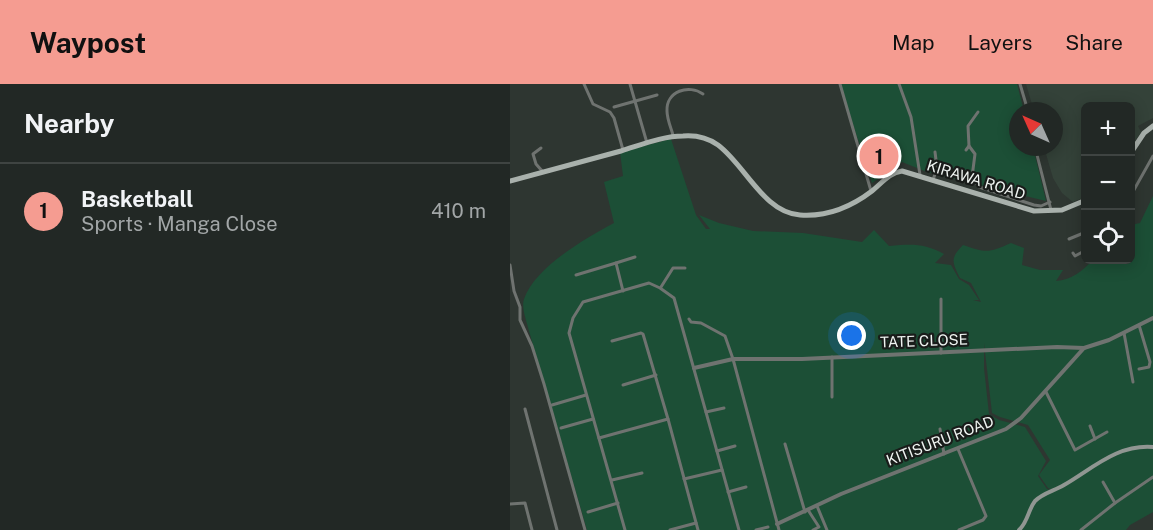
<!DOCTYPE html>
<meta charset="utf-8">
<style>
body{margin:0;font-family:"Public Sans",sans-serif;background:#2e3432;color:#f1f3f6}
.controls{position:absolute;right:18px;top:18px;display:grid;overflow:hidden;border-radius:9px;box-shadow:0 3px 15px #0003}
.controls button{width:54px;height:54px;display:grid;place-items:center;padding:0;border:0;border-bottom:2px solid #3f4442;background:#222825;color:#f1f3f6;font:30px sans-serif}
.compass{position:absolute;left:499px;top:18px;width:54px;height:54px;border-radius:50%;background:#222825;box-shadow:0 3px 15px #0003;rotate:315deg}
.you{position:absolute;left:342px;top:252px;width:21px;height:21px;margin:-15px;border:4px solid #fff;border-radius:50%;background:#1a73e8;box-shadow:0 0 0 9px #1a73e833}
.badge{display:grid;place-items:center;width:39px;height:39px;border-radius:50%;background:#f59c91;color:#111;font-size:20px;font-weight:700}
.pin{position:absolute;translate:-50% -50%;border:3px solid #fff;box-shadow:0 2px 6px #0006}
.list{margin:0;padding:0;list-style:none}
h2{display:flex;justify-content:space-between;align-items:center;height:78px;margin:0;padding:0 24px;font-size:26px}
h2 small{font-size:20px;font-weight:400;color:#a2a6a7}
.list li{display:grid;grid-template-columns:39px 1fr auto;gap:18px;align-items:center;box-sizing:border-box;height:96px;padding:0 24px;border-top:2px solid #3f4442}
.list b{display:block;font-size:22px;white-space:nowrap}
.list p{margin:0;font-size:20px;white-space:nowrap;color:#a2a6a7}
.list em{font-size:20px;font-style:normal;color:#a2a6a7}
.icon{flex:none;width:33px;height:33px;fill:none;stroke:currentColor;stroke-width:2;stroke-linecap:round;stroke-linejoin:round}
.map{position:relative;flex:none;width:643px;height:446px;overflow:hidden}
header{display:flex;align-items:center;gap:36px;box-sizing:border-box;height:84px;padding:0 30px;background:#f59c91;color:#111}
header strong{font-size:28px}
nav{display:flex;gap:33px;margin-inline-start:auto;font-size:21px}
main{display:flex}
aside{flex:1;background:#222825}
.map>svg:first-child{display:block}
.built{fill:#344239}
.green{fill:#1c4f36;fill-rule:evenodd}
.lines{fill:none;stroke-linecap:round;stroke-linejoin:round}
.minor{stroke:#6f7370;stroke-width:3}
.tertiary{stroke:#6f7370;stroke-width:4}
.secondary{stroke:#909692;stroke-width:4}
.primary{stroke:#a9b1ac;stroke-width:5}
.labels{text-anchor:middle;stroke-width:4.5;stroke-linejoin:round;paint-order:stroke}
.street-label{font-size:15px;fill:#eff4f1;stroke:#191c1a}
</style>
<header>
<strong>Waypost</strong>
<nav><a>Map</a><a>Layers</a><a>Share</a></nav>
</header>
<main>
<aside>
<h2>Nearby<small></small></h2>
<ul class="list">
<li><span class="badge">1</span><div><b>Basketball</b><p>Sports · Manga Close</p></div><em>410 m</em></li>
</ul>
</aside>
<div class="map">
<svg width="643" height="446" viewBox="0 0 643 446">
<rect width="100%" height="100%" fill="#2e3631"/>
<polygon class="built" points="516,0 643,0 643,34 628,42 631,48 621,63 620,22 576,22 575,113 563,118 552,109 543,94 534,63 544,63 544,27 524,27"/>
<g class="green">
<polygon points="330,0 507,0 514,27 508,27 508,63 523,63 536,117 417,88 392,78 362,99"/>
<path d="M 161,55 L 186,131 L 196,145 L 200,145 L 189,131 L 209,139 L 243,147 L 293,149 L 352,158 L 364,146 L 379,162 C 402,160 414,159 434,170 L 425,179 L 441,181 L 449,195 L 459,201 L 469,216 L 463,216 L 471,218 L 461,199 L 450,194 C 442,178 440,174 453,161 C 476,169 479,169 501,159 L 514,164 L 512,181 L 530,186 L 553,186 L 546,197 C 562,196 572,187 583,176 L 620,176 L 621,141 L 630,139 L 643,112 L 643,428 L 620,441 L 616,446 L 77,446 L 19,247 C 17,238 11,224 14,215 C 25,183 76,154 104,139 L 94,98 L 113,92 L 110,68 ZM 474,259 L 482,329 L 490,333 L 518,341 L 540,376 L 529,391 L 538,404 L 545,407 L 537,405 L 528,392 L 536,377 L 515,343 L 489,336 L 479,330 L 474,284 Z"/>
</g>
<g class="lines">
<g class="minor">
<polyline points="74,0 83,20 100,28 104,34 113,66"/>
<polyline points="120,0 137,59"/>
<polyline points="330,0 361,107"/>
<polyline points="389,0 401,33 410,91"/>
<polyline points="510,0 518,27"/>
<polyline points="104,23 147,11"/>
<path d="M 163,51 C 161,44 157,35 157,27 C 156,7 179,0 193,10"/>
<polyline points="459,62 465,70 462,93 469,103 524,121 531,122 540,118"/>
<polyline points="525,63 541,126"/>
<polyline points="31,64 23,70 26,80 33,88"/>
<polyline points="456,66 459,62 458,42 468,28"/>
<polyline points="423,96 427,84 425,68"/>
<polyline points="620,113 643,72"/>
<polyline points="559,155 576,148"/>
<polyline points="563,169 565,172 576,166"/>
<polyline points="106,179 125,173"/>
<polyline points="0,181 4,207 10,223 10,236 22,262 34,300 75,446"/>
<polyline points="66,191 106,179 113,207"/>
<polyline points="151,203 163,184 175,184"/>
<polyline points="431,215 431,269"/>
<polyline points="179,235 181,238 191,239 215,252 223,275 269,446"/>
<polyline points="614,249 623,298"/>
<polyline points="102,257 131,249 133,250 158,335 188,446"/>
<polyline points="322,273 322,313"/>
<polyline points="629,285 639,283 640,278 629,241"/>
<polyline points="113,301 146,291"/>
<polyline points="536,308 565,366 597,348"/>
<polyline points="42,321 76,311"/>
<polyline points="15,325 47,446"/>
<polyline points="196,328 214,324"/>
<polyline points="580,342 585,355"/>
<polyline points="51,344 83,335"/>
<polyline points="430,345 434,370"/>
<polyline points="89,354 158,335"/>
<polyline points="275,360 295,428"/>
<polyline points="448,365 476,432 473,436 449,446"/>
<polyline points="207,367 225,362"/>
<polyline points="174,395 212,386"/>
<polyline points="102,396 132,389"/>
<polyline points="593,398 605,419"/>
<polyline points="218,408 236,403"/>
<polyline points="0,420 15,419 22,446"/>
<polyline points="307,422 317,446"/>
<polyline points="298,426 309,443 303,446"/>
<polyline points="78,428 108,419"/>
<polyline points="115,446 59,249 63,234 73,218 139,199 150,204 164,214 229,446"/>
<polyline points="160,446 186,439"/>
<polyline points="246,446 258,443"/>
<polyline points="571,446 605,419 643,393"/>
</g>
<g class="tertiary">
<polyline points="184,284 223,275 292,275 547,263 574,264"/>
<polyline points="267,440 331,410 496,345 511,334 574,264 599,256 643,234"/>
</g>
<path class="secondary" d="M 509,446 C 518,438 518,426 525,417 C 533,409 544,407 554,401 C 582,385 607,360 643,363"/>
<g class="primary">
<polyline points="620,70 634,49 643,42"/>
<path d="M 0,97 C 37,87 74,77 111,67 C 131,61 153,52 173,52 C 185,51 198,54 208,61 C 235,81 254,129 290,131 C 317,133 341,123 362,107 C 372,99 379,89 392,87 L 524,127 L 552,126 L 576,116"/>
</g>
</g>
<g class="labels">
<g class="street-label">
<text transform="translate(466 96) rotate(17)" y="5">KIRAWA ROAD</text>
<text transform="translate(414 257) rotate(-2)" y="5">TATE CLOSE</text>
<text transform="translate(430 357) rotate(-21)" y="5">KITISURU ROAD</text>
</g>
</g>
</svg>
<div class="controls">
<button>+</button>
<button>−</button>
<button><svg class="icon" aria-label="locate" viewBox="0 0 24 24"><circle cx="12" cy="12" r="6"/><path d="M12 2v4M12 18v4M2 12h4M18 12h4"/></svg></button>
</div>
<svg class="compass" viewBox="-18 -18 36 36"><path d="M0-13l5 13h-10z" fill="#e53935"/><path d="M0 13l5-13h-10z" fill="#a2a6a7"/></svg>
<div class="you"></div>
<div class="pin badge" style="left:369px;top:72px">1</div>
</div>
</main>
